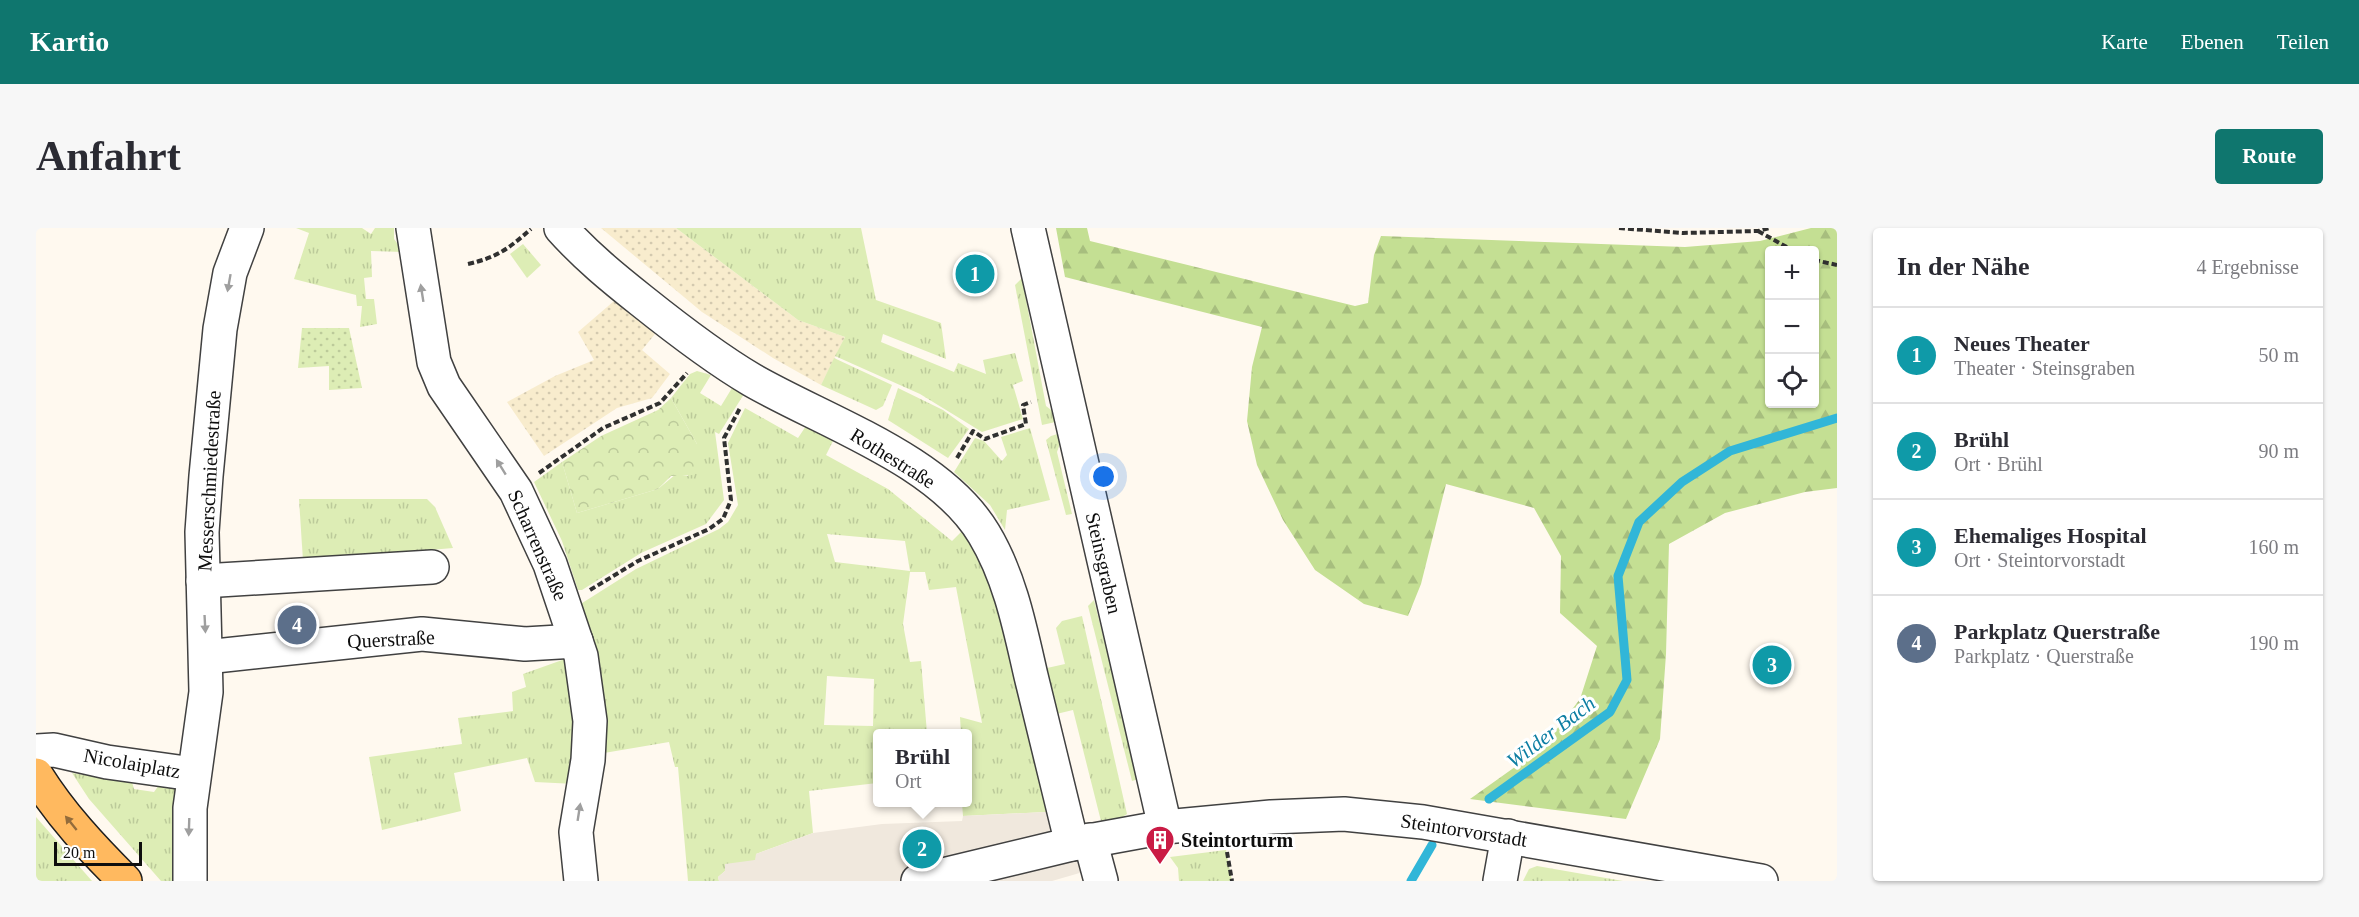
<!DOCTYPE html>
<html lang="de">
<meta charset="utf-8">
<style>
body{margin:0;font-family:"Times New Roman",serif;background:#f7f7f7;color:#2b2b33}
.controls{position:absolute;right:18px;top:18px;display:grid;overflow:hidden;border-radius:6px;box-shadow:0 2px 4px #0004}
.controls button{width:54px;height:54px;display:grid;place-items:center;padding:0;border:0;border-bottom:2px solid #e1e1e2;background:#fff;color:#2b2b33;font:30px sans-serif}
.scale{position:absolute;left:18px;bottom:15px;width:88px;box-sizing:border-box;padding-left:6px;border:3px solid #0e0e0e;border-top:0;font-size:16px;line-height:21px;white-space:nowrap;color:#0e0e0e;-webkit-text-stroke:4px #fff;paint-order:stroke}
.you{position:absolute;left:1068px;top:249px;width:21px;height:21px;margin:-15px;border:4px solid #fff;border-radius:50%;background:#1a73e8;box-shadow:0 0 0 9px #1a73e833}
.badge{display:grid;place-items:center;width:39px;height:39px;border-radius:50%;background:#0f766e;color:#fff;font-size:20px;font-weight:700}
.pin{position:absolute;translate:-50% -50%;border:3px solid #fff;box-shadow:0 2px 6px #0006}
.popup{position:absolute;left:837px;top:501px;width:99px;height:78px;box-sizing:border-box;display:grid;place-content:center;border-radius:6px;background:#fff;filter:drop-shadow(0 2px 4px #0005);font-size:20px;white-space:nowrap;color:#7c7c81}
.popup b{font-size:22px;color:#2b2b33}
.popup::after{content:'';position:absolute;left:50%;top:100%;margin-left:-12px;border:12px solid transparent;border-top-color:#fff}
.list{margin:0;padding:0;list-style:none}
h2{display:flex;justify-content:space-between;align-items:center;height:78px;margin:0;padding:0 24px;font-size:26px}
h2 small{font-size:20px;font-weight:400;color:#7c7c81}
.list li{display:grid;grid-template-columns:39px 1fr auto;gap:18px;align-items:center;box-sizing:border-box;height:96px;padding:0 24px;border-top:2px solid #e1e1e2}
.list b{display:block;font-size:22px;white-space:nowrap}
.list p{margin:0;font-size:20px;white-space:nowrap;color:#7c7c81}
.list em{font-size:20px;font-style:normal;color:#7c7c81}
.icon{flex:none;width:33px;height:33px;fill:none;stroke:currentColor;stroke-width:2;stroke-linecap:round;stroke-linejoin:round}
.map{position:relative;flex:none;width:1801px;height:653px;overflow:hidden;border-radius:6px}
header{display:flex;align-items:center;gap:36px;box-sizing:border-box;height:84px;padding:0 30px;background:#0f766e;color:#fff}
header strong{font-size:28px}
nav{display:flex;gap:33px;margin-inline-start:auto;font-size:21px}
.intro{display:flex;align-items:center;justify-content:space-between;box-sizing:border-box;height:144px;padding:0 36px}
h1{margin:0;font-size:42px}
.button{padding:15px 27px;border-radius:6px;background:#0f766e;color:#fff;font-size:21px;font-weight:700}
main{display:flex;gap:36px;padding:0 36px}
aside{flex:1;background:#fff;border-radius:6px;box-shadow:0 2px 4px #0004}
.map>svg:first-child{display:block}
.farmland{fill:url(#farmland-dots)}
.grass{fill:url(#grass-tufts);fill-rule:evenodd}
.forest{fill:url(#forest-firs);fill-rule:evenodd}
.park{fill:url(#park-crowns)}
.garden{fill:url(#garden-dots)}
.plaza{fill:#f0e8dd}
.lines{fill:none;stroke-linecap:round;stroke-linejoin:round}
.stream{stroke:#31b6d8;stroke-width:9}
.minor-casing{stroke:#414141;stroke-width:36}
.major-casing{stroke:#1f1f1f;stroke-width:36}
.path{stroke:#303030;stroke-width:4;stroke-dasharray:6 3;stroke-linecap:butt}
.minor{stroke:#fff;stroke-width:33}
.major{stroke:#ffb95f;stroke-width:33}
.oneway{fill:#9f9f9f}
.oneway2{fill:#936c3b}
.labels{text-anchor:middle;stroke-width:6;stroke-linejoin:round;paint-order:stroke}
.street-label{font-size:20px;fill:#0e0e0e;stroke:#fff}
.poi-label{font-size:20px;font-weight:bold;fill:#0e0e0e;stroke:#fff;text-anchor:start}
.water-label{font-size:21px;font-style:italic;fill:#0d7ea3;stroke:#fff}
</style>
<header>
<strong>Kartio</strong>
<nav><a>Karte</a><a>Ebenen</a><a>Teilen</a></nav>
</header>
<div class="intro"><h1>Anfahrt</h1><a class="button">Route</a></div>
<main>
<div class="map">
<svg width="1801" height="653" viewBox="0 0 1801 653">
<defs>
<pattern id="farmland-dots" width="8" height="8" patternUnits="userSpaceOnUse" patternTransform="scale(1.5)"><rect width="8" height="8" fill="#f8eccd"/><path d="M2 2h.1M6 6h.1" fill="none" stroke="#d3c9af" stroke-width="1.8" stroke-linecap="round"/></pattern>
<pattern id="grass-tufts" width="24" height="20" patternUnits="userSpaceOnUse" patternTransform="scale(1.5)"><rect width="24" height="20" fill="#ddedb5"/><path d="M3 7l-1-3M5 7V3M7 7l1-3M15 17l-1-3M17 17v-4M19 17l1-3" fill="none" stroke="#bcca9a"/></pattern>
<pattern id="forest-firs" width="22" height="20" patternUnits="userSpaceOnUse" patternTransform="scale(1.5)"><rect width="22" height="20" fill="#c4df93"/><path d="M5 1l3.5 6h-7zM16 11l3.5 6h-7z" fill="#a7be7e"/></pattern>
<pattern id="park-crowns" width="20" height="18" patternUnits="userSpaceOnUse" patternTransform="scale(1.5)"><rect width="20" height="18" fill="#ddedb5"/><path d="M2 6a3 3 0 1 1 6 0M12 15a3 3 0 1 1 6 0" fill="none" stroke="#bcca9a"/></pattern>
<pattern id="garden-dots" width="8" height="8" patternUnits="userSpaceOnUse" patternTransform="scale(1.5)"><rect width="8" height="8" fill="#ddedb5"/><path d="M2 2h.1M6 6h.1" fill="none" stroke="#bcca9a" stroke-width="1.8" stroke-linecap="round"/></pattern>
</defs>
<rect width="100%" height="100%" fill="#fff9ef"/>
<g class="farmland">
<polygon points="565,0 640,0 762,92 809,109 785,157 737,130 666,84"/>
<polygon points="578,73 619,106 606,122 634,146 616,170 581,180 508,228 471,174 519,148 558,132 542,104"/>
</g>
<g class="grass">
<polygon points="260,0 326,0 335,6 339,0 358,0 358,11 368,24 335,23 336,49 328,50 330,71 338,71 341,96 324,99 326,78 321,78 320,67 258,51 273,5"/>
<polygon points="640,0 825,0 840,72 905,95 910,131 847,106 845,114 918,144 922,135 950,146 947,132 979,125 987,153 977,157 987,191 946,204 884,166 799,128 809,109 762,92"/>
<polygon points="487,16 505,37 491,50 474,26"/>
<polygon points="986,50 1010,178 1023,188 1024,193 1006,197 979,57"/>
<polygon points="798,130 856,157 847,178 840,182 785,157"/>
<polygon points="661,143 675,147 664,165 685,178 696,160 708,166 683,206 679,204 688,272 670,296 605,325 546,362 542,362 526,313 498,254 526,234 541,285 622,261 640,246 652,248 661,216 635,170 654,146"/>
<polygon points="862,160 907,182 933,201 912,230 852,192"/>
<path d="M 709,180 L 762,210 L 774,192 L 800,207 L 790,227 L 852,261 L 916,313 L 931,298 L 964,381 L 1008,557 L 1010,584 L 927,588 L 926,575 L 931,574 L 931,506 L 925,505 L 924,489 L 946,495 L 920,359 L 893,362 L 889,344 L 874,344 L 867,396 L 874,434 L 885,433 L 891,505 L 841,506 L 841,555 L 773,563 L 777,605 L 720,626 L 720,632 L 689,643 L 682,649 L 683,653 L 652,653 L 642,539 L 639,539 L 633,514 L 568,525 L 543,377 L 600,341 L 683,301 L 692,294 L 702,277 L 692,215 ZM 791,306 L 869,313 L 874,343 L 799,334 ZM 791,448 L 838,451 L 837,498 L 788,497 Z"/>
<polygon points="994,200 1014,272 971,282 969,302 954,277 918,244 939,210 948,213 966,233 971,227 965,209"/>
<polygon points="1028,204 1021,224 1036,286 1030,287 1010,212 1015,208"/>
<polygon points="263,271 391,271 399,279 417,320 267,333"/>
<polygon points="1058,372 1103,551 1096,553 1052,378"/>
<polygon points="1046,388 1091,586 1082,592 1065,593 1037,482 1012,488 1002,442 1029,436 1020,400 1026,393"/>
<polygon points="529,431 541,479 539,556 499,554 491,530 418,545 425,583 346,602 333,529 426,516 422,490 477,483 476,464 490,459 487,446"/>
<polygon points="36,545 96,554 98,561 118,564 123,557 141,559 140,653 125,653 53,571"/>
<polygon points="0,589 56,653 0,653"/>
<polygon points="1190,622 1196,653 1143,653 1142,640 1134,629"/>
<polygon points="1501,638 1587,653 1487,653 1493,641"/>
</g>
<path class="forest" d="M 1020,0 L 1051,0 L 1054,13 L 1319,78 L 1332,75 L 1338,27 L 1345,8 L 1649,19 L 1724,13 L 1775,0 L 1801,0 L 1801,260 L 1769,264 L 1689,285 L 1633,316 L 1630,426 L 1624,511 L 1590,591 L 1434,571 L 1507,519 L 1544,471 L 1561,418 L 1524,385 L 1525,328 L 1498,280 L 1410,256 L 1385,356 L 1372,388 L 1328,376 L 1279,342 L 1247,292 L 1221,237 L 1211,193 L 1216,139 L 1226,99 L 1029,49 ZM 1734,22 L 1778,22 L 1778,176 L 1734,176 Z"/>
<polygon class="park" points="635,170 661,216 662,243 658,247 635,248 622,261 541,285 526,234 565,208 622,182"/>
<polygon class="garden" points="266,100 313,100 326,160 293,162 293,138 262,140"/>
<polygon class="plaza" points="1028,583 1047,644 1016,653 683,653 682,649 689,643 689,636 719,632 720,626 777,605 846,596 926,593 927,588"/>
<g class="lines">
<g class="stream">
<polyline points="1453,571 1574,484 1591,452 1582,348 1603,294 1646,254 1694,223 1801,190"/>
<polyline points="1375,653 1396,617"/>
</g>
<g class="minor-casing">
<g id="minor">
<polyline points="377,0 398,134 408,158 480,263 514,336 545,428 554,493 552,532 540,604 545,653"/>
<path d="M 525,0 C 550,28 577,50 606,73 C 641,101 677,129 716,152 C 789,194 904,232 948,306 C 974,349 984,400 995,448 C 1009,504 1022,560 1036,616"/>
<polyline points="992,0 1129,599"/>
<polyline points="167,353 396,339"/>
<polyline points="170,429 386,406 489,416 540,413"/>
<polyline points="0,523 18,522 71,534 157,546"/>
<polyline points="1054,612 1065,653"/>
<polyline points="154,653 154,580 170,464 166,304 170,248 184,101 194,45 211,0"/>
<polyline points="882,653 1036,616 1129,599 1235,589 1308,586 1387,594 1725,653"/>
<polyline points="1464,653 1472,608"/>
</g>
</g>
<g class="major-casing">
<path id="major" d="M 0,547 C 25,587 56,620 89,653"/>
</g>
<g class="path">
<polyline points="1583,0 1647,5 1722,3 1734,0"/>
<polyline points="1722,3 1756,22"/>
<polyline points="1778,32 1801,37"/>
<path d="M 432,36 C 462,29 472,21 495,1"/>
<polyline points="921,230 937,203 949,211 990,196 987,177 995,174"/>
<polyline points="503,245 567,200 624,175 651,145"/>
<polyline points="554,362 602,333 673,301 687,291 695,272 688,210 704,180"/>
<polyline points="1191,624 1196,653"/>
</g>
<use href="#minor" class="minor"/>
<use href="#major" class="major"/>
</g>
<defs><path id="oneway-solid" d="M-6-.8H1V-3.2L6.5 0L1 3.2V.8H-6Z" transform="scale(1.5)"/></defs>
<g class="oneway">
<use href="#oneway-solid" transform="translate(193 55) rotate(100)"/>
<use href="#oneway-solid" transform="translate(386 65) rotate(-99)"/>
<use href="#oneway-solid" transform="translate(465 239) rotate(-122)"/>
<use href="#oneway-solid" transform="translate(169 396) rotate(87)"/>
<use href="#oneway-solid" transform="translate(543 584) rotate(-81)"/>
<use href="#oneway-solid" transform="translate(153 599) rotate(92)"/>
</g>
<use class="oneway2" href="#oneway-solid" transform="translate(35 595) rotate(-129)"/>
<defs>
<g id="building-pin" transform="scale(1.5)"><path d="M0 17L-7.5 6A9.5 9.5 0 1 1 7.5 6Z" fill="#ca1b45" stroke="#fff"/><path d="M-4-6H4V6H1V3H-1V6H-4ZM-2.5-4.3h1.7v1.8h-1.7ZM.8-4.3h1.7v1.8H.8ZM-2.5-1h1.7V.8h-1.7ZM.8-1h1.7V.8H.8Z" fill="#fff"/></g>
</defs>
<g fill-rule="evenodd">
<use href="#building-pin" x="1124" y="612"/>
</g>
<g class="labels">
<g class="street-label">
<text transform="translate(857 230) rotate(32)" y="7">Rothestraße</text>
<text transform="translate(173 253) rotate(-87)" y="7">Messerschmiedestraße</text>
<text transform="translate(502 317) rotate(66)" y="7">Scharrenstraße</text>
<text transform="translate(1068 335) rotate(77)" y="7">Steinsgraben</text>
<text transform="translate(355 411) rotate(-3)" y="7">Querstraße</text>
<text transform="translate(96 535) rotate(10)" y="7">Nicolaiplatz</text>
<text transform="translate(1428 602) rotate(9)" y="7">Steintorvorstadt</text>
</g>
<g class="poi-label">
<text x="1145" y="619">Steintorturm</text>
</g>
<g class="water-label">
<text transform="translate(1515 504) rotate(-37)" y="7">Wilder Bach</text>
</g>
</g>
</svg>
<div class="controls">
<button>+</button>
<button>−</button>
<button><svg class="icon" aria-label="locate" viewBox="0 0 24 24"><circle cx="12" cy="12" r="6"/><path d="M12 2v4M12 18v4M2 12h4M18 12h4"/></svg></button>
</div>
<div class="scale">20 m</div>
<div class="you"></div>
<div class="pin badge" style="left:939px;top:46px;background:#0f9aa8">1</div>
<div class="pin badge" style="left:886px;top:621px;background:#0f9aa8">2</div>
<div class="popup"><b>Brühl</b>Ort</div>
<div class="pin badge" style="left:1736px;top:437px;background:#0f9aa8">3</div>
<div class="pin badge" style="left:261px;top:397px;background:#5c6f8a">4</div>
</div>
<aside>
<h2>In der Nähe<small>4 Ergebnisse</small></h2>
<ul class="list">
<li><span class="badge" style="background:#0f9aa8">1</span><div><b>Neues Theater</b><p>Theater · Steinsgraben</p></div><em>50 m</em></li>
<li><span class="badge" style="background:#0f9aa8">2</span><div><b>Brühl</b><p>Ort · Brühl</p></div><em>90 m</em></li>
<li><span class="badge" style="background:#0f9aa8">3</span><div><b>Ehemaliges Hospital</b><p>Ort · Steintorvorstadt</p></div><em>160 m</em></li>
<li><span class="badge" style="background:#5c6f8a">4</span><div><b>Parkplatz Querstraße</b><p>Parkplatz · Querstraße</p></div><em>190 m</em></li>
</ul>
</aside>
</main>
